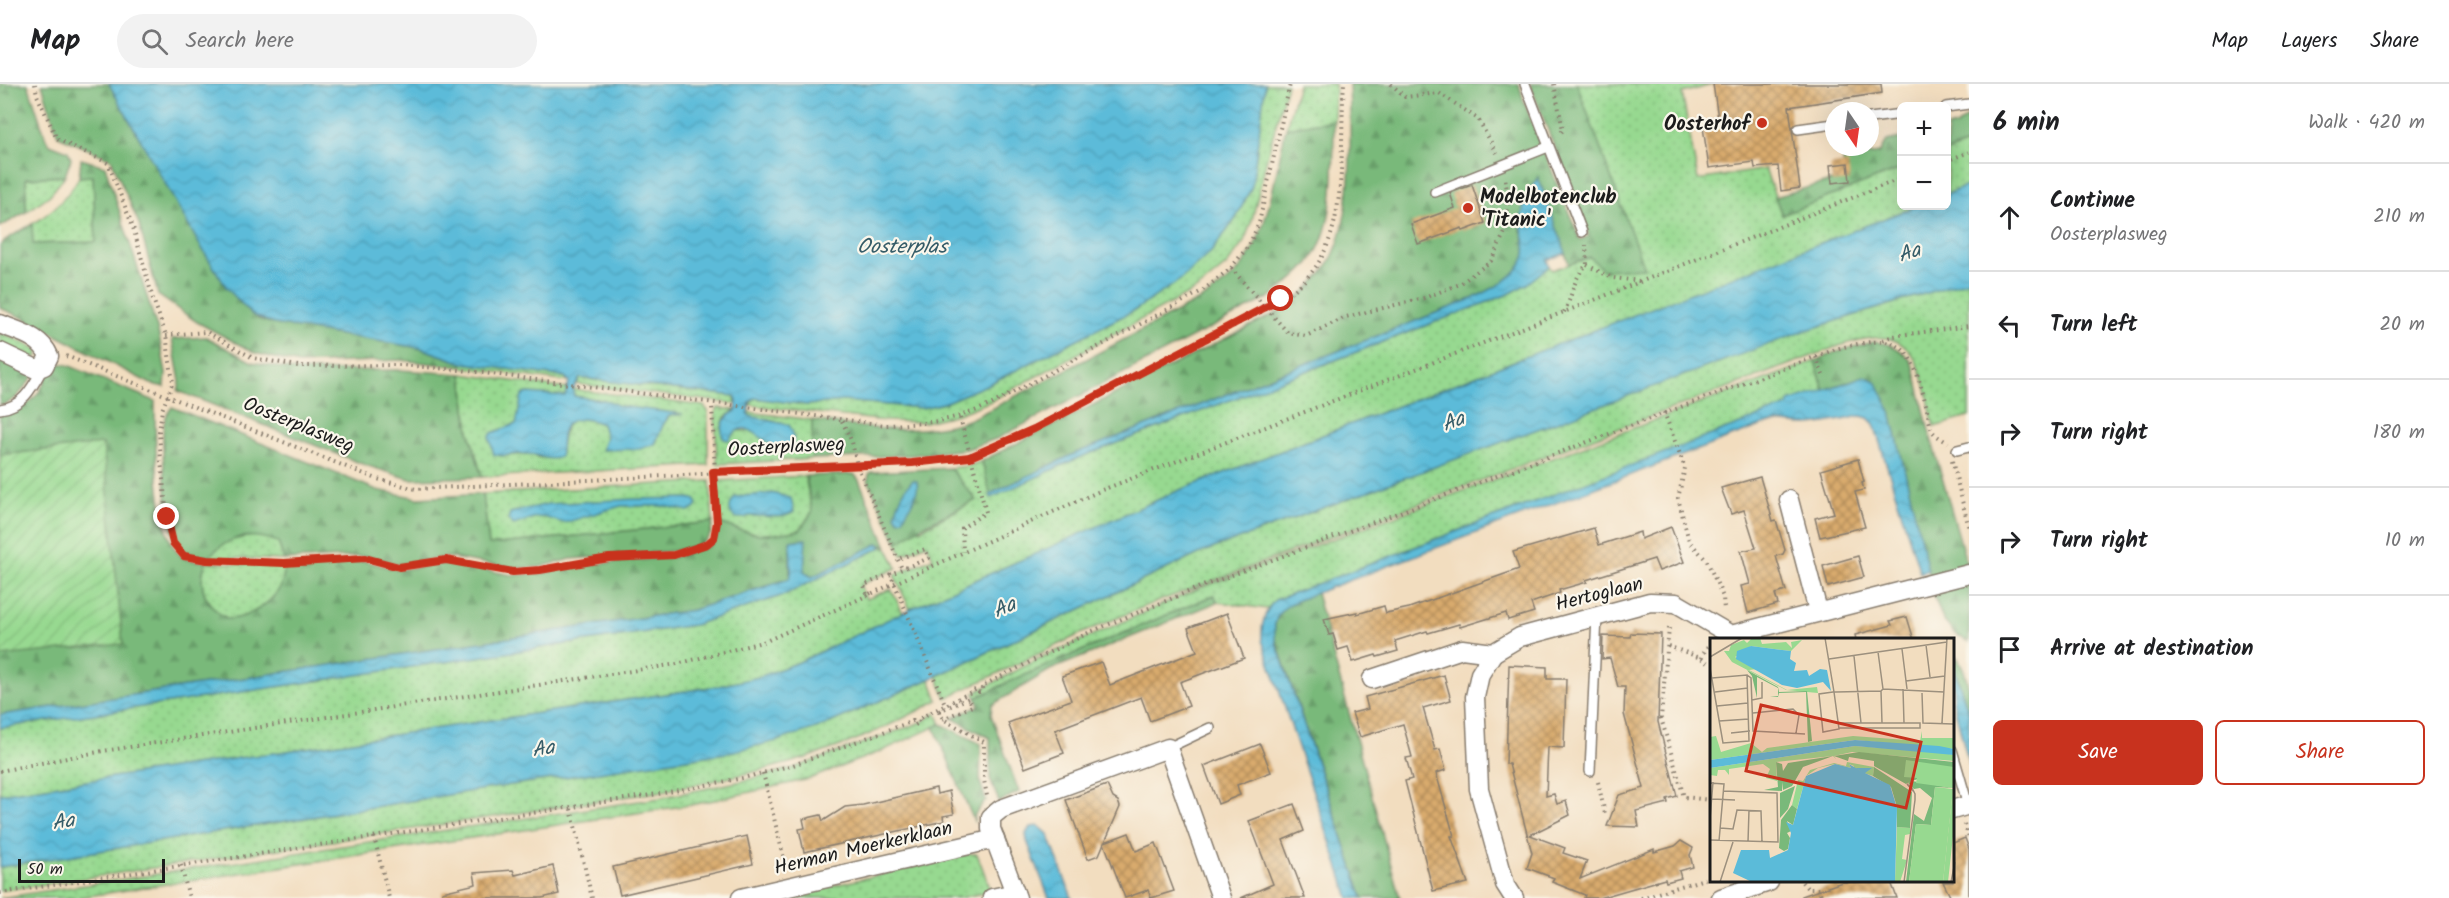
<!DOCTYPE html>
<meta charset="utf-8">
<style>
body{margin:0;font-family:Kalam,sans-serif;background:#f2f2f2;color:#202124}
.controls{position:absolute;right:18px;top:18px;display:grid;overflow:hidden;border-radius:9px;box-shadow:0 6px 24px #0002}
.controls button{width:54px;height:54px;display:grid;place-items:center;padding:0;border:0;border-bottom:2px solid #e0e0e0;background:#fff;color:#202124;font:30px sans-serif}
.compass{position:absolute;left:1825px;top:18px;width:54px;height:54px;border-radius:50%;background:#fff;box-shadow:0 6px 24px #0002;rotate:167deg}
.scale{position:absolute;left:18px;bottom:15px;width:147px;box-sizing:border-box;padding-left:6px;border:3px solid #1c1c1c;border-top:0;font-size:16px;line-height:21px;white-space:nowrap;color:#1c1c1c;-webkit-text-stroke:4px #fbf7ec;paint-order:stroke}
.stop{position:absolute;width:18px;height:18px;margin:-14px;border:4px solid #c8321e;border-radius:50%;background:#fff}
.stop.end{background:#c8321e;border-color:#fff;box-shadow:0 2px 6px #0008}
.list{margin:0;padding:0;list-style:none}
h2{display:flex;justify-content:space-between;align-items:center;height:78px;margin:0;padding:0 24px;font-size:26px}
h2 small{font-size:20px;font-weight:400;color:#757577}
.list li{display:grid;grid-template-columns:39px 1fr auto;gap:18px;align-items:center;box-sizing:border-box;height:108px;padding:0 24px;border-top:2px solid #e0e0e0}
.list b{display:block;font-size:22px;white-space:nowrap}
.list p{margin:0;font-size:20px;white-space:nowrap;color:#757577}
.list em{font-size:20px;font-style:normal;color:#757577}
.actions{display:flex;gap:12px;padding:18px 24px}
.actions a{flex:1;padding:14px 0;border:2px solid #c8321e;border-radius:9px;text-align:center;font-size:21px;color:#c8321e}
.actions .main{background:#c8321e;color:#fff}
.icon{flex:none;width:33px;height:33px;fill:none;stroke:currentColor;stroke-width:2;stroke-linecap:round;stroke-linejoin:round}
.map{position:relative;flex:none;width:1969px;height:814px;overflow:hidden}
header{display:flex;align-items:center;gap:36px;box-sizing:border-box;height:84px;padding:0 30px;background:#fff;border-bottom:2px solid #e0e0e0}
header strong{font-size:28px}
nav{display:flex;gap:33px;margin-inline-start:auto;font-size:21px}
.search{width:420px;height:54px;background:#f2f2f2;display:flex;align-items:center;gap:15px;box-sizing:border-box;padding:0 21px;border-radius:33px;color:#757577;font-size:22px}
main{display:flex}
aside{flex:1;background:#fff}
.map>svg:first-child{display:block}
.grass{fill:url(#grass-dots);stroke:#5a7a56;stroke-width:1.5}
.forest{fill:url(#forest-firs);stroke:#4a6a4b;stroke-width:1.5}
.garden{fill:url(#garden-furrows);stroke:#5a7a56;stroke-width:1.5}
.water{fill:url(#water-waves);stroke:#3c6c7a;stroke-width:1.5}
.building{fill:url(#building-cross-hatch)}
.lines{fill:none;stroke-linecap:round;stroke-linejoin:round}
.lane-casing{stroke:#877c6e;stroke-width:12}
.street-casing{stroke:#877c6e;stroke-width:21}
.path{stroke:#877c6e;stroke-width:4;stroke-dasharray:1.5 4.5;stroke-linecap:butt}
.lane{stroke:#fff;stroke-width:9}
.street{stroke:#fff;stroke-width:18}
.route{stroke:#c8321e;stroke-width:8}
.poi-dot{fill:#c8321e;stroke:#fbf7ec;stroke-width:2}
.labels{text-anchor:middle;stroke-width:4.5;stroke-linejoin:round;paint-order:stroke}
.poi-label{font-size:20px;font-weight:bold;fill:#1c1c1c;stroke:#fbf7ec;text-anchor:end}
.street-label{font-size:20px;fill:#1c1c1c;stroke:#fbf7ec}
.water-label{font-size:21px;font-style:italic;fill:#355c68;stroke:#fbf7ec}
.inset-road{fill:none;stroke:#9c907e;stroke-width:1.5}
.view{fill:#c8321e;fill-opacity:0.15;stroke:#c8321e;stroke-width:3}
.inset-edge{fill:none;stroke:#1c1c1c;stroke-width:3}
</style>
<header>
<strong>Map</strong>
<div class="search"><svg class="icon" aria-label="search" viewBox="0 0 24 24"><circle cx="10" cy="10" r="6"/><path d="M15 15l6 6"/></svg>Search here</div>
<nav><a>Map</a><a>Layers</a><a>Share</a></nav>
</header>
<main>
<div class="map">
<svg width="1969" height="814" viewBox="0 0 1969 814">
<defs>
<pattern id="grass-dots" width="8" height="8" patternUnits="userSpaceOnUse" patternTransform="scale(1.5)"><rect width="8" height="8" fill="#97d990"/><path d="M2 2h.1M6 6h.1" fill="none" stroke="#82ba7c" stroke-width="1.8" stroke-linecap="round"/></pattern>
<pattern id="forest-firs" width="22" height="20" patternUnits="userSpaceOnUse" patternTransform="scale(1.5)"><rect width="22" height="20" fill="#79b97a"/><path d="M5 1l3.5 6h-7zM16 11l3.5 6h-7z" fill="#689e69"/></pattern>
<pattern id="garden-furrows" width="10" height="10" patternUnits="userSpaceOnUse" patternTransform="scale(1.5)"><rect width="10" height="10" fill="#97d990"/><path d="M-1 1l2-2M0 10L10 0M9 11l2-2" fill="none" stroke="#82ba7c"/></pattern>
<pattern id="water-waves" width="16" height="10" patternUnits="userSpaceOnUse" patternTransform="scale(1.5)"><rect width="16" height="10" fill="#5bbbd9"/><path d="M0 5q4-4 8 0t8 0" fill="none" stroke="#4fa0ba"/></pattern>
<pattern id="building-cross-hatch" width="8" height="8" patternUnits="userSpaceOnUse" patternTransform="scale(1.5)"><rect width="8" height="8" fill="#d9ab6d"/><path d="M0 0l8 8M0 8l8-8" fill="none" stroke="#af8a59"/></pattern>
</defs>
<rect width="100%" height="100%" fill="#fbf7ec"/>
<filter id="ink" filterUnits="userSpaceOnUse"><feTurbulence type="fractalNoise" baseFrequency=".0167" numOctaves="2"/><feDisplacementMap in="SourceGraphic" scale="12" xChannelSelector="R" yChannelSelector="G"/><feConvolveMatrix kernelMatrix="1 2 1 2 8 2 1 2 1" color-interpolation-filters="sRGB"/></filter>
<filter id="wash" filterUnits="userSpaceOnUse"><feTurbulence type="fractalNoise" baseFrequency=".008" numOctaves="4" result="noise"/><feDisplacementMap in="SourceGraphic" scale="24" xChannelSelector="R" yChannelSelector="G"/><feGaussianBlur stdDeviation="1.35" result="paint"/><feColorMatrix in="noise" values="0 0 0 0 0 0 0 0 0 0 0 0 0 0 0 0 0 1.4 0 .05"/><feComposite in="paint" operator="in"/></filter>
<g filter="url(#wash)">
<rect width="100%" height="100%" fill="#f2ddbf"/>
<g class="grass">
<polygon points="1265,0 1287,0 1267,74 1252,136 1244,158 1227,181 1199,204 991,317 958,330 925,338 886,337 749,321 755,314 807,321 843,317 922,324 944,319 989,300 1135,226 1180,196 1211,168 1236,134 1252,102"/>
<polygon points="1298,0 1335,0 1334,36 1286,44"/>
<polygon points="1577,0 1715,0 1682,9 1698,96 1765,85 1782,131 1901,85 1902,122 1917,122 1180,406 910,525 894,491 933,474 927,460 902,471 897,459 919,444 920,446 976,416 950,384 969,382 982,377 992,413 1078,374 1509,210 1527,200 1549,182 1552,186 1591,173 1643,184"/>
<polygon points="1969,59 1969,101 1947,110 1947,68"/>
<path d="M 93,91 L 96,158 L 32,160 L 32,140 C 51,129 68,113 79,93 Z"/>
<polygon points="65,92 50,111 26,128 26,94"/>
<path d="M 1969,196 L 1969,333 L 1934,343 C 1927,314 1924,260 1886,254 C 1869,252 1852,258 1836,263 L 1146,522 L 1089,546 L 946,614 L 937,592 L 1203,468 L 1807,246 Z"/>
<polygon points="0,248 37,265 38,272 33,276 3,261 0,258"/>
<polygon points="1815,277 1824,306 1790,318 1788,322 1275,516 1267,525 1218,518 1214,511 1013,596 976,614 974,609 1036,576 1200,504"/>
<polygon points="463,279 565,293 569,298 461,283"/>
<path d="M 462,290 L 568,305 L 565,312 L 528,309 L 516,340 L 492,349 L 501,372 L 529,370 L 540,374 L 561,368 C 563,336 570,328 602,340 L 606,353 L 602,366 L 655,360 L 663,341 L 669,332 L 680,330 L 618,322 L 609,317 L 574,312 L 573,305 L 704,322 L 708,327 L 708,381 L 482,393 L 469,347 Z"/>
<polygon points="579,294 735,312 736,320 576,300"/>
<path d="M 718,324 L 736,326 L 725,333 L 721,345 C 737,350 752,341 764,355 L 777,338 L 750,332 L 748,328 L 812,336 L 812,375 L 717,380 L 715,329 Z"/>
<path d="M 805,392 L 812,428 L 800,446 C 767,453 752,452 720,439 L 718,397 Z"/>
<polygon points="710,397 713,438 489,461 483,410"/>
<polygon points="256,451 278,458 284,476 208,473 223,458"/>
<polygon points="882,463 887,463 897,484 860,501 866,515 891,505 903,529 797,579 759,593 719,602 0,710 0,644 694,541 784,511"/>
<path d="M 206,478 L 284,482 C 284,488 284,496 281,502 C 272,519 248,535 228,535 C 206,523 196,502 206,478 Z"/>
<path d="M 930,595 L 938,616 C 891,642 840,665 789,679 C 746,691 702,699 658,708 L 0,807 L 0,783 L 485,705 L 726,669 L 825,641 Z"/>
<polygon points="936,629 941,640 882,667 809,695 696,720 74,814 0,814 659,714 742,697 794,684 922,638"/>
<polygon points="969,770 977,770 990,804 988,808 960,814 779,814"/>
</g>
<g class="forest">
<polygon points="0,0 28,0 46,55 50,60 68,67 71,75 65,92 26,94 26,128 0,143"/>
<polygon points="42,0 109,0 141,57 258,235 274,240 420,264 463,279 461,283 400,276 299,280 255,269 197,238 158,211 139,140 111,75 58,52"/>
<path d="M 1349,0 L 1519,0 L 1524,18 L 1580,156 L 1589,152 L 1530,0 L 1577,0 L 1644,184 L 1603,186 L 1590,173 L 1569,180 L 1538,93 C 1534,104 1521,133 1521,143 C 1521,151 1526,158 1526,166 C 1524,192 1492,205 1472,215 L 1076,369 L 990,410 L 982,377 L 1282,226 C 1301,213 1317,198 1330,177 C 1354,137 1351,47 1349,0 Z"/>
<polygon points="1969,32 1969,59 1947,68 1947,44 1956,42"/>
<path d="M 1334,36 C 1333,78 1337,136 1314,172 C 1303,189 1286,201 1270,213 L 998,354 L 967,365 L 912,371 L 812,375 L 812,336 C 861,343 910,352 959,339 C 971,336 982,329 993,324 L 1207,212 C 1216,205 1228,198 1236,189 C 1269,154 1275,89 1286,44 Z"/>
<polygon points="1901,54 1901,85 1782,131 1775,113 1845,93 1843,75 1879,69 1887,57"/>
<polygon points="81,75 105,82 158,247 166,289 165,303 151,300 21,233 0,224 0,162 5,156 32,140 33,160 96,158 93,92 79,93"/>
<polygon points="206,253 252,278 298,287 400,286 462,290 469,347 482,393 410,395 365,381 178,307 180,297 172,255"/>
<path d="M 1873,258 C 1890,258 1907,267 1914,283 L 1929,347 L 1969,488 L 1969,558 L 1955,550 L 1943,536 L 1933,509 L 1891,328 L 1865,292 L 1824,306 L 1815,277 L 1838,267 Z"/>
<path d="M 0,273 L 33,292 C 25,303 15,320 0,321 Z"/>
<path d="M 55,280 L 65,280 L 155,317 C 155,351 155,449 180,471 C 185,477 198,477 206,478 C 196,502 206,523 228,535 C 248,535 272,519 281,502 C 284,496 284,488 284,482 L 364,477 L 398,486 L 446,479 L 512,491 L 539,490 L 571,482 L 674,473 L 709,462 L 716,454 L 720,439 C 752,452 766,453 800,446 L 812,428 L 806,392 L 854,390 L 859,396 L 887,463 L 879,460 L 812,493 L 804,488 L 805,455 L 790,457 L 790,494 L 693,526 L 0,631 L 0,571 L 103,360 L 0,371 L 0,331 C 19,328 34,318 43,301 C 47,293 49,286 55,280 Z"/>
<path d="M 172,323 L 377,406 L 418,414 L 483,410 L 489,461 L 713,438 L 710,451 L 705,457 L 695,462 L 674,467 L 571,475 L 539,483 L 514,484 L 446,473 L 399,481 L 366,472 L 284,476 L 278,458 C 248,448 231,451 208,473 L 185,469 C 182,466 178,462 176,458 C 167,440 162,371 163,349 C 163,340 166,330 172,323 Z"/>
<polygon points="950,384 976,416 919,444 897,459 868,396 869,390 872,388"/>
<path d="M 1316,509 L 1400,814 L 1363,814 L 1274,550 C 1275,521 1292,518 1316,509 Z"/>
<polygon points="1214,511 1218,518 1050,586 992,621 991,631 1019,708 999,718 990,694 990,654 952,634 979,622 976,614 1013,596"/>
<path d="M 1957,573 C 1969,591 1969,608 1969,630 L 1953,580 Z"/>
<polygon points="941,640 981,660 980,698 986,716 975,730 974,737 934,643"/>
</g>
<polygon class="garden" points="103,360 123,560 0,572 0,371"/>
<g class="water">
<path d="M 109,0 L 1265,0 L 1265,3 L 1252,102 L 1236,134 L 1211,168 L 1180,196 L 1135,226 L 989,300 L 944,319 L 922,324 L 843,317 L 807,321 L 755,314 L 750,318 L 748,330 L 750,332 L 789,341 C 794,348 794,353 793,361 C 787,363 780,364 774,362 C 759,356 744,330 729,356 L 724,355 L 722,352 C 721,339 725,332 736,327 L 737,316 L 735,312 L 580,294 L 573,305 L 574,312 L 609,317 L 619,322 L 683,330 L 669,332 L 663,341 L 655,360 L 640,365 L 602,366 L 606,353 L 602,340 C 592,336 586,334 575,336 C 558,339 563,360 560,373 C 548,378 539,370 527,370 C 516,369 505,373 494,371 L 489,353 L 492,349 L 516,340 L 522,311 L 528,309 L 565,312 L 569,298 L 565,293 L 463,279 L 420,264 L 274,240 L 251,230 L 226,203 L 198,158 Z"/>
<path d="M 1538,93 L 1566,169 L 1547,176 L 1549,182 L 1527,200 L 1509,210 L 1078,374 L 991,414 L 990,410 L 1076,369 L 1472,215 C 1489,206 1510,198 1521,180 C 1529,167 1524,158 1522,145 C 1519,127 1529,107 1538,93 Z"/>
<polygon points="1969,101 1969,196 1807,246 1203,468 930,595 825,641 777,657 726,669 485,705 0,783 0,710 719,602 759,593 797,579 910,525 1180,406 1917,122 1946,122 1947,110"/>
<path d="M 1865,292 L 1876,297 L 1891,328 L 1928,486 L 1920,489 L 1874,340 L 1868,334 L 1861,332 C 1844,335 1826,340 1808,341 C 1792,342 1784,336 1766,340 L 1316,509 C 1288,520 1267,526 1277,561 L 1363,814 L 1349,814 L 1262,556 C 1261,540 1264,528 1275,516 L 1788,322 L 1789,318 Z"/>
<path d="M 913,396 L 917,397 C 920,409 909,423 903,435 L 899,436 L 895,431 C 898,419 904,404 913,396 Z"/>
<path d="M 772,409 L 791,414 L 794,428 C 781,436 764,431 750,432 C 742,433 750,434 741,434 C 727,434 728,421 735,413 Z"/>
<polygon points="690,414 696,416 697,421 694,425 688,427 665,422 621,422 564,439 543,433 533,434 514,441 508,436 510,429 548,420 634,415"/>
<polygon points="806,455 804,488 812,493 879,459 882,463 784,511 694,541 0,644 0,631 693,526 789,495 791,489 790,457"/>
<polygon points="1953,580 1969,630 1969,681 1953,617"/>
<polygon points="1039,742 1048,750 1072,814 1049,814 1027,757 1026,750 1030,743"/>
</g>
<g id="blocks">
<g class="building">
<polygon points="1713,0 1881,0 1882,9 1789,23 1800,104 1781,107 1778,82 1755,84 1754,78 1709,84 1703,43 1719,41"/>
<polygon points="1848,79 1850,97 1832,99 1830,81"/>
<polygon points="1472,101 1485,139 1463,147 1462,144 1418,160 1411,140 1455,124 1450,109"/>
<polygon points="1858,375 1864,398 1862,399 1864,406 1855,408 1865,443 1820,453 1815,434 1834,429 1821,386"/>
<polygon points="1760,393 1773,437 1776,436 1785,466 1783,470 1776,472 1786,507 1775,510 1778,520 1748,529 1741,502 1750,500 1741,467 1756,464 1744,426 1731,430 1721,404"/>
<polygon points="1671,443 1684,478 1659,487 1654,475 1586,496 1587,498 1559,506 1560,509 1531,519 1534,528 1508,536 1506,529 1460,543 1459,540 1428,549 1427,547 1395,557 1398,567 1377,573 1376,571 1353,578 1348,563 1338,566 1333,550 1329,551 1324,535 1357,528 1357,530 1384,522 1386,529 1409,524 1519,485 1513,468 1594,444 1599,461 1640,448 1641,455"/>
<polygon points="1858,472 1864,493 1828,503 1823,482"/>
<polygon points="1227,529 1244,574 1180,598 1189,622 1150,637 1141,613 1055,646 1064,669 1025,684 1008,639 1071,616 1062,592 1101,578 1110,601 1197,567 1188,544"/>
<polygon points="1907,533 1914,556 1856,556 1855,551 1892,541 1890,537"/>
<polygon points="1631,549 1661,550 1658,638 1677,712 1667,715 1668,719 1636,727 1639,743 1607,742 1619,711 1644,704 1624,630 1625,603 1618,603 1610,574 1602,575 1603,552 1630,553"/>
<polygon points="1509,581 1547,583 1547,595 1566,595 1564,664 1548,663 1546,712 1554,710 1557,720 1566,717 1570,731 1530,751 1565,764 1563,769 1587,777 1580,795 1654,765 1654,768 1675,762 1681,757 1693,764 1690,771 1693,783 1679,787 1681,794 1666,798 1665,795 1599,814 1584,814 1585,811 1552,798 1554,794 1527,784 1532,769 1509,680 1506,680"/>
<polygon points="1444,591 1451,616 1423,624 1435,666 1440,665 1446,686 1436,689 1454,752 1451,752 1468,799 1433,807 1405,697 1412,695 1406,674 1412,673 1403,640 1360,653 1352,629 1368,625 1365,613"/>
<polygon points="1260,660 1271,688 1237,701 1240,711 1218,720 1204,682"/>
<polygon points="1107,701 1113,714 1118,717 1120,723 1105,758 1129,749 1136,767 1156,759 1174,807 1151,814 1148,806 1125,814 1104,759 1099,771 1088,775 1066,716"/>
<polygon points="936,704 937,710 949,707 954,730 943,732 944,737 804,768 799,745 805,744 803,735 821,731 823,737 845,723 863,721"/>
<polygon points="1294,720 1304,747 1283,756 1305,814 1241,814 1273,800 1249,737"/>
<polygon points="747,752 753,780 620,811 613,783"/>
<polygon points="1965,754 1969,765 1969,814 1951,814 1943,798 1953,798 1953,759"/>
<polygon points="553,782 559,810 542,814 442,814 442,808 476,800 474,789 513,786 515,791"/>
<polygon points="1842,798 1891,798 1897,814 1802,814 1802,812"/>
</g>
</g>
</g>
<g filter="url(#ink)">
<use href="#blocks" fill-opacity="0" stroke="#877c6e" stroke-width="1.5"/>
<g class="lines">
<g class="lane-casing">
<g id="lane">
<polyline points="1525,0 1582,148"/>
<polyline points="1946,23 1969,20"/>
<polyline points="1870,34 1902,30"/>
<polyline points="1798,45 1834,40"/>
<polyline points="1435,108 1548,63"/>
<path d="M 0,325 C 23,323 33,302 43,284"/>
<polyline points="1957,366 1969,363"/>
<polyline points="1168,664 1210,644"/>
<polyline points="1952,666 1968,721"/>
<polyline points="1590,687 1597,532"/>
</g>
</g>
<g class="street-casing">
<g id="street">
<path d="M 0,240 C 19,248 41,252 49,272 L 44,282 L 36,285 L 0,268"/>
<polyline points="1789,416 1818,527"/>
<polyline points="1493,569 1480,590 1475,613 1479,705 1505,800 1514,814"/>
<polyline points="1372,595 1462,565 1493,569 1520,553 1650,518 1676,519 1731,551 1969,490"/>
<polyline points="1952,726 1969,721"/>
<polyline points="741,814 995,755"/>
<polyline points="992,814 1015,809"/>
<polyline points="1017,814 991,745 991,733 1001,725 1168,664 1221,814"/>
<polyline points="1721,814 1769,798"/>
</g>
</g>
<g class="path">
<polyline points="35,0 37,11 57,55 108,79 133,143 153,215 166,251 173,298 162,326 159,347 161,377 167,433 173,459 184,472 207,476 284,479 365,474 399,483 446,476 513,488 540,486 609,474 674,471 707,460 714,454 717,438 712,320"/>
<polyline points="1391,0 1405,13 1439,9 1478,35 1497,69"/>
<polyline points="1554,0 1563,46 1559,51"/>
<polyline points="1946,77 1969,68"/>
<polyline points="1587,181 1612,194 1640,197"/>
<polyline points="1231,184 1288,249 1306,252 1346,233 1424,214 1460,200 1491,177 1506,146 1508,114 1505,93"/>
<path d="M 1564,228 C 1573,212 1573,193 1587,181 L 1586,161"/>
<path d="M 166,251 L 207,248 L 253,274 L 298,282 L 400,281 L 461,286 L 885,341 C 928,340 953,337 992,320 L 1202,207 L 1231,184 L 1249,161 L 1259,139 L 1290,0"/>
<polyline points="1883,256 1893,252 1969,242"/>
<path d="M 66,272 L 377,395 L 416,405 L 912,379 L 970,373 L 1002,361 L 1268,224 C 1284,214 1299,204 1311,189 C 1350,142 1339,58 1344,0"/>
<polyline points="1816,273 1823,291"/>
<polyline points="1664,328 1685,384 1678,414 1689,457 1707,477 1723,513 1724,527"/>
<polyline points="960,334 986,428 962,444 963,468"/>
<polyline points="842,337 852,358 857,381 902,485"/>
<polyline points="1952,377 1969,444"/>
<polyline points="890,489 945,620"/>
<polyline points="871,509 867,511 864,501 929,474 925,465 898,475"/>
<polyline points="1669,544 1661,634 1684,713 1711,716"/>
<polyline points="1668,562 1701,574 1711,581"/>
<polyline points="1701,574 1710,558"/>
<polyline points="939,627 943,635 984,658 984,696 987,712"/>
<polyline points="939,627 969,614 972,622 943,635"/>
<polyline points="0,687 103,667 677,580 766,557 1102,406 1564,228 1902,94"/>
<polyline points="763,689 787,787"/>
<polyline points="1598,698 1605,730"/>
<polyline points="571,725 592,814"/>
<polyline points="1964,740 1969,754"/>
<polyline points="374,753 389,814"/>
<polyline points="181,781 189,814"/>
<polyline points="1802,798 1808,805 1819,805 1822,814"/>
<path d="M 0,809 L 658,710 L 743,694 L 793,681 L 913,637 L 915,641 L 920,638 L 918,635 L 977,605 L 979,608 L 982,606 L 982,602 L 1090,548 L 1200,503 L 1836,265 C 1901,248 1910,258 1926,321 C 1928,328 1929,341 1933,348 C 1936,352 1944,356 1948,359"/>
<polyline points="1641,814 1711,793"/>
</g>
<use href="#lane" class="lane"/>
<use href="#street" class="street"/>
</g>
</g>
<g class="lines" filter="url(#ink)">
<polyline class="route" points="167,433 173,459 184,472 207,476 284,479 365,474 399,483 446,476 513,488 540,486 609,474 674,471 707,460 714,454 717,438 713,388 912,379 970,373 1034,345 1281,215"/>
</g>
<g class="poi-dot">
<circle cx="1762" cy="39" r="6"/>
<circle cx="1468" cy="124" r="6"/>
</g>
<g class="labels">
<g class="poi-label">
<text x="1750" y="46">Oosterhof</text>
<text x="1480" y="119" text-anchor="start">Modelbotenclub<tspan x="1480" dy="23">'Titanic'</tspan></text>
</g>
<g class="street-label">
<text transform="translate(299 340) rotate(22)" y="7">Oosterplasweg</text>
<text transform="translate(786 362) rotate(-3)" y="7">Oosterplasweg</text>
<text transform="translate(1599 509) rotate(-14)" y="7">Hertoglaan</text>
<text transform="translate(863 763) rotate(-13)" y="7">Herman Moerkerklaan</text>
</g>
<g class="water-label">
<text x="902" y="169">Oosterplas</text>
<text transform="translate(1909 168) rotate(-18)" y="7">Aa</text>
<text transform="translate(1453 337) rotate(-21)" y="7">Aa</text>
<text transform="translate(1004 523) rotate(-24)" y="7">Aa</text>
<text transform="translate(543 664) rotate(-9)" y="7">Aa</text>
<text transform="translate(63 737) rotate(-9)" y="7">Aa</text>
</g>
</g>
<g transform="translate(1710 554)">
<rect width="244" height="244" fill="#f2ddbf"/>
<path d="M 42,0 L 50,0 L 52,6 L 76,4 L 82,10 L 81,4 L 92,2 L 81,13 L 41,8 L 25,19 L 47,31 L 39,32 L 77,52 L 107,49 L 108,55 L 76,52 L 22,24 L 14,13 L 19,13 L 21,7 L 34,2 L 37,5 ZM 212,93 L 212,100 L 244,100 L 244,111 L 145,102 L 0,122 L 0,99 L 6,98 L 11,114 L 41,105 L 52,114 L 57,110 L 143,98 L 210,103 ZM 145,108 L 229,114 L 244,117 L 244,123 L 142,114 L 124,118 L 126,121 L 123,118 L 66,124 L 67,143 L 56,140 L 60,131 L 53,126 L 19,131 L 19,137 L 15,132 L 8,132 L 7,138 L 0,137 L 0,130 ZM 137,124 L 164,129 L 163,138 L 142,131 L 144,128 L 139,126 L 141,130 L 125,126 L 108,130 L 96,138 L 87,171 L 82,167 L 88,142 L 93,143 L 100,132 L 124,125 L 136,128 ZM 187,189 L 200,190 L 200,196 L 195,197 L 192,221 L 197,222 L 190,244 L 185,244 ZM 244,189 L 238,244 L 233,244 L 238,196 L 243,196 Z" fill="#97d990"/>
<path d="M 37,32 L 68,49 L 69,54 L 97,53 L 102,103 L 98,104 L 96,54 L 69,55 L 68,59 L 60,59 L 68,58 L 68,50 L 47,39 L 47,60 L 42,38 ZM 149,114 L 244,124 L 244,129 L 202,143 L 243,150 L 225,149 L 221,187 L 206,186 L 199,244 L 196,244 L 204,176 L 214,183 L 222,160 L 210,150 L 204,151 L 198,145 L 201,143 L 196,146 L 164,128 L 164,123 L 139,119 L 138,123 L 124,118 ZM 123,118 L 93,129 L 82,148 L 73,152 L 72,144 L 72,153 L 54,152 L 68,149 L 66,124 L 72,126 L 73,133 L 78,125 ZM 164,129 L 202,154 L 200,190 L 187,189 L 187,169 L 181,149 L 163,138 ZM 85,148 L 78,171 L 70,180 L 70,155 ZM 82,167 L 87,171 L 83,187 L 77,183 L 81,193 L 77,195 L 80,200 L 78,211 L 74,213 L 69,210 L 71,182 Z" fill="#79b97a"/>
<path d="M 225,149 L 243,151 L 233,244 L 199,244 L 206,186 L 221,187 Z" fill="#97d990"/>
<path d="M 196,122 L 244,129 L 243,196 L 238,196 L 243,150 L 206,145 L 207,140 L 194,139 Z" fill="#97d990"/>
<path d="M 41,8 L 81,13 L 80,21 L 86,25 L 84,33 L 97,32 L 99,38 L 110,31 L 117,32 L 121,53 L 113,44 L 87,50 L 72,47 L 26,21 L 27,13 ZM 145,102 L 229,108 L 244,111 L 244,117 L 145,108 L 0,130 L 0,122 ZM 125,126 L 141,130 L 139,126 L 154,135 L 146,130 L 162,130 L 155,135 L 180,147 L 187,170 L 185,244 L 42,244 L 23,235 L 31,212 L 59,212 L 60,220 L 78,212 L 81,195 L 76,184 L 83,187 L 96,138 Z" fill="#5bbbd9"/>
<path class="inset-road" d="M 115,0 L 124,54 L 129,91 L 113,94 L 109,56 L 123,54 L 126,54 L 171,53 L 173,51 L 234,54M 216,7 L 220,39M 192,11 L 197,51M 168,14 L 173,51M 144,18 L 151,85M 0,19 L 32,0M 119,21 L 237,4M 0,30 L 13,105 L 39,103 L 37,37 L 2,40M 37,37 L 41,40 L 43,93 L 95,96M 196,43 L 235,38M 193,51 L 194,85M 171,53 L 172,85M 5,54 L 38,50M 212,55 L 213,85 L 243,86M 42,62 L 52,60 L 52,44M 7,68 L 38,65M 43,75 L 83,71 L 89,77 L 86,95M 9,83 L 39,81M 129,85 L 210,85 L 210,90 L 129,90M 232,85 L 237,0M 21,95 L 40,93M 0,145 L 14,146 L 9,203M 2,161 L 25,162M 0,181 L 3,144M 10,190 L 23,191 L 27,172 L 51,173 L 52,204M 0,202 L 68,204 L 67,155 L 13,153M 38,204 L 39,172M 10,244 L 23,204M 194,244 L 205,162 L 205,156 L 202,150 L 197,146 L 203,153M 241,244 L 245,224"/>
<path class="view" d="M 51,67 L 211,104 L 196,170 L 36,133 Z"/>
<rect width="244" height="244" class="inset-edge"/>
</g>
</svg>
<div class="controls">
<button>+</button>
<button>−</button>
</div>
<svg class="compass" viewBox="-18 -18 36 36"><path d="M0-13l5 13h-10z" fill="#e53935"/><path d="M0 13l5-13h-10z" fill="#757577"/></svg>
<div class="scale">50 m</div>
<div class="stop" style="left:1281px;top:215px"></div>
<div class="stop end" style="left:167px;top:433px"></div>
</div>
<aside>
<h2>6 min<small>Walk · 420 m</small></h2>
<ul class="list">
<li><svg class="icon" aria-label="ahead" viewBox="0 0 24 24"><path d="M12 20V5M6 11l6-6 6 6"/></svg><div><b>Continue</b><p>Oosterplasweg</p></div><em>210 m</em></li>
<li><svg class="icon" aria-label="left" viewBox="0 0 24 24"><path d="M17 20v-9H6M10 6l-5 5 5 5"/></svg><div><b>Turn left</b></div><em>20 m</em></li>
<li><svg class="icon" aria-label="right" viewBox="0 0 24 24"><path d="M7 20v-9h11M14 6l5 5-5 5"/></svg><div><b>Turn right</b></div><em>180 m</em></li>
<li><svg class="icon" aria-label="right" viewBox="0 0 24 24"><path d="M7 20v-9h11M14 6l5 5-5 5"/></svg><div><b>Turn right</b></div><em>10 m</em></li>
<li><svg class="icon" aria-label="arrive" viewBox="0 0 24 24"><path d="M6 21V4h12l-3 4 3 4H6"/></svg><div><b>Arrive at destination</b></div></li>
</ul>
<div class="actions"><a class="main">Save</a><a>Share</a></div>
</aside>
</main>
